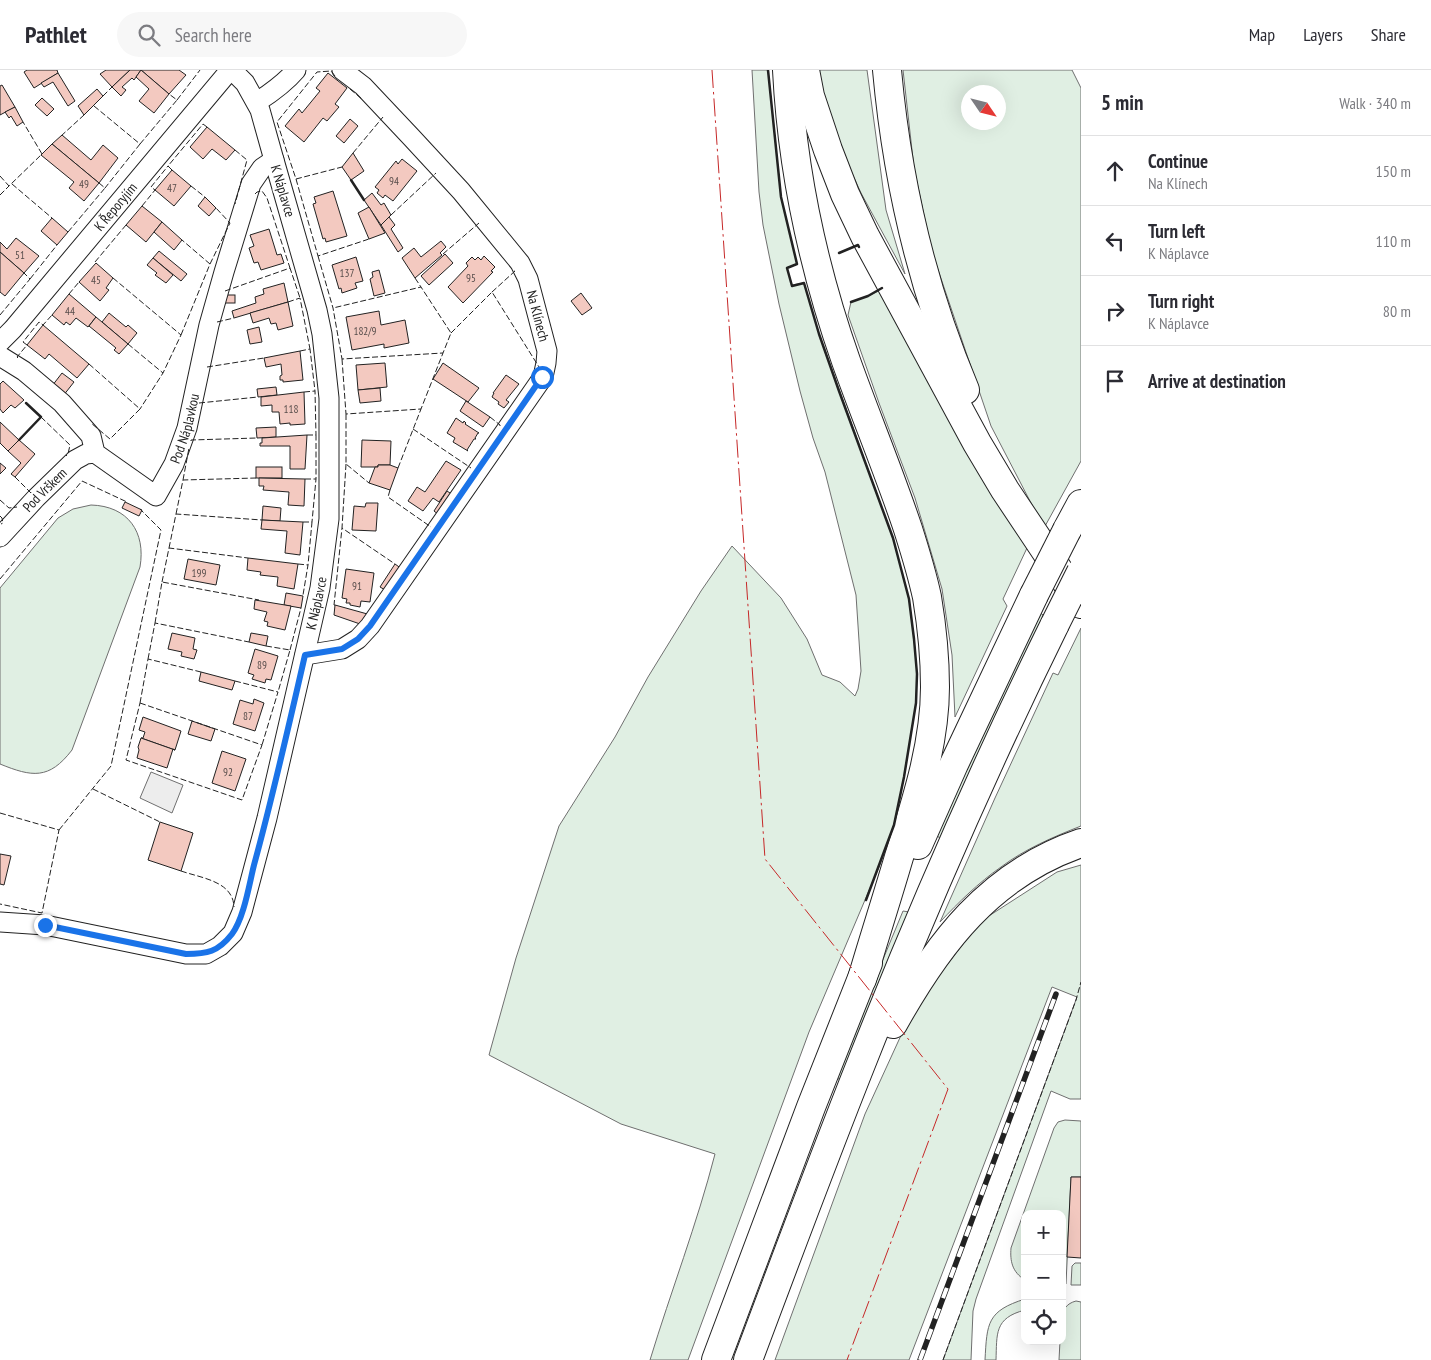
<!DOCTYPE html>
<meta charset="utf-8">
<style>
body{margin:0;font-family:"PT Sans Narrow",sans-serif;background:#f7f7f7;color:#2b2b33}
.controls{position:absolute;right:15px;bottom:15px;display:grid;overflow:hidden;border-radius:10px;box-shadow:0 5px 20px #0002}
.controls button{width:45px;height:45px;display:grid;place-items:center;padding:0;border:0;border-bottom:1px solid #e1e1e2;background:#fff;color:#2b2b33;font:25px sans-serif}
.compass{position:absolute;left:961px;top:15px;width:45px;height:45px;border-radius:50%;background:#fff;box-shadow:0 5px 20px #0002;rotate:125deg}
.stop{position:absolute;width:15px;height:15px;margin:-11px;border:4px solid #1a73e8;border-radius:50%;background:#fff}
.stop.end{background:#1a73e8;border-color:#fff;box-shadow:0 1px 5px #0008}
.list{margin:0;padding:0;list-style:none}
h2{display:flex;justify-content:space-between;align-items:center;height:65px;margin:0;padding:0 20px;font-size:21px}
h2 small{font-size:16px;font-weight:400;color:#7c7c81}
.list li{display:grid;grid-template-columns:32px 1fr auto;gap:15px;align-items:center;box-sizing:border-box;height:70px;padding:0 20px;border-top:1px solid #e1e1e2}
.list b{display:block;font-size:19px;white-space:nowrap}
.list p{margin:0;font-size:16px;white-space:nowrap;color:#7c7c81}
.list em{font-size:16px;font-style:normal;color:#7c7c81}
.icon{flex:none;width:28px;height:28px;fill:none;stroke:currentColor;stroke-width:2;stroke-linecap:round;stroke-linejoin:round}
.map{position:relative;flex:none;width:1081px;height:1290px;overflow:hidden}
header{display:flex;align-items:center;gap:30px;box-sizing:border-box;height:70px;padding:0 25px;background:#fff;border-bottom:1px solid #e1e1e2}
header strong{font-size:24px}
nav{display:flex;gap:28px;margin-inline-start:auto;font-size:18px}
.search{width:350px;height:45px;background:#f7f7f7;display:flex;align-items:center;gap:12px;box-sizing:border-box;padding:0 18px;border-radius:28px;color:#7c7c81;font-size:19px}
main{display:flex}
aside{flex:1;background:#fff}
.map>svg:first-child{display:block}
.green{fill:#e0efe3;stroke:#6f6f6f;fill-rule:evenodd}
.parking{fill:#ededed;stroke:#6f6f6f}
.building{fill:#f3c9c0;stroke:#222}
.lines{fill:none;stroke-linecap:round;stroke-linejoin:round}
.minor-casing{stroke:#222;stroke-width:21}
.highway-casing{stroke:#222;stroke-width:30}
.minor{stroke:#fff;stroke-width:19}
.highway{stroke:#fff;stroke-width:28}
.rail-casing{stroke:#222;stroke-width:5.5}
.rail{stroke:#fff;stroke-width:4;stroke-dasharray:11;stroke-linecap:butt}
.highway-bridge-casing{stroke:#222;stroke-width:30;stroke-linecap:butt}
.highway-bridge{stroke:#fff;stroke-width:28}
.fence{stroke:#222;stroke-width:1;stroke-dasharray:6 2.5;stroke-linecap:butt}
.wall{stroke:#222;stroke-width:2.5}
.power{stroke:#c62828;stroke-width:1;stroke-dasharray:18 4 2.5 4;stroke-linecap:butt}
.route{stroke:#1a73e8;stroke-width:6}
.labels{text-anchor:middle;stroke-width:4;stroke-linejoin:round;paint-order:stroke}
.number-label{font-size:11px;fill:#564c4a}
.street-label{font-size:14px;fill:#222;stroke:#fff}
</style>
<header>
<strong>Pathlet</strong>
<div class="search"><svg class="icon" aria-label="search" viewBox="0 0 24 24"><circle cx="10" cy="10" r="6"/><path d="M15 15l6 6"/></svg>Search here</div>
<nav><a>Map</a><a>Layers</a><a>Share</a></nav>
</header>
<main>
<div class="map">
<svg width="1081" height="1290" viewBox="0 0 1081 1290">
<rect width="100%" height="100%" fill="#fff"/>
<g class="green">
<path d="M 752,0 L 768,0 L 781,127 L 797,194 L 787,198 L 792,215 L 804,213 L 819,264 L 893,468 L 909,529 L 914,569 L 917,604 L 916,633 L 904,707 L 894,755 L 879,797 L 809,962 L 688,1290 L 650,1290 C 671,1221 697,1154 715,1084 L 621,1054 L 489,985 L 516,888 L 559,756 L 615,667 L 648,607 L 701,521 L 732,476 L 781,528 L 807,569 L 822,605 L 840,612 L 855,626 L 858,619 L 861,601 L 856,525 L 825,402 L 813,368 L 800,321 L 779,234 L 763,155 L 759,122 Z"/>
<polygon points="814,0 867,0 886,140 905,204 861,123 834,64"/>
<path d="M 903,0 L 1072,0 L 1081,18 L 1081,391 L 1044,458 L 991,356 L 931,179 L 914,98 ZM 968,22 L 998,22 L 998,52 L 968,52 Z"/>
<polygon points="882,219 1027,478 1003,529 1007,536 955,647 952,585 942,519 915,428 879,333 848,245 851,232 868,226"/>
<path d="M 91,435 C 128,436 146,462 140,497 L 72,680 C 49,710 32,707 0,694 L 0,518 L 58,448 L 73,439 Z"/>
<polygon points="1039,542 1046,547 942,771 936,764"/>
<path d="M 1081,558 L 1081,756 C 1053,767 1025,779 1001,797 C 978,813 959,832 940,852 L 995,728 L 1053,603 L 1058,605 Z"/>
<polygon points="1081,795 1081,1029 1070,1029 1051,1021 976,1229 973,1241 971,1290 943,1290 1077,927 1052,917 909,1290 775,1290 865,1044 914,937 981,851 1057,802"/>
<polygon points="903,841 909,842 842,1011 837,1008 853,962"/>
<path d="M 1065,1050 L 1081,1051 L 1081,1107 L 1071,1107 L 1066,1214 L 1062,1214 L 1062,1144 L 1025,1144 L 1025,1210 C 1012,1202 1010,1191 1011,1178 L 1054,1058 L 1058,1052 Z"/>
<polygon points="1075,1193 1081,1193 1081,1215 1071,1215 1072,1196"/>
<path d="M 1025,1229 L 1025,1240 C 994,1248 997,1264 996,1290 L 985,1290 C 987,1253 987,1241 1025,1229 Z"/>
<path d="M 1076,1231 L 1081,1232 L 1081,1290 L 1059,1290 L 1060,1271 L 1062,1271 C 1062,1255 1057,1236 1076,1231 Z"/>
</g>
<polygon class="parking" points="151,702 183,715 172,743 140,728"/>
<g class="building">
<polygon points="27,0 57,0 58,3 34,18 24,2"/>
<polygon points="106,0 130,0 112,17 100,4"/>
<polygon points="130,0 141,0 134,10 132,8 122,17 126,20 121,26 112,17"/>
<polygon points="141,0 179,0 186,5 169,24"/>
<polygon points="141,0 169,24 154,43 139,31 149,19 136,7"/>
<polygon points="58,3 75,31 68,36 53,12 44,17 41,13"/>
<polygon points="328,3 347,18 335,34 339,37 327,51 323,48 304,72 285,56 299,39 302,43 320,21 316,18"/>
<polygon points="2,15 15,37 0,45 0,16"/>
<polygon points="97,19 103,26 84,45 78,36"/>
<polygon points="42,28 54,39 47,46 35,35"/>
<polygon points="15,37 23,52 17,56 11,46 9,48 5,42"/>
<polygon points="350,49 358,56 344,73 336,66"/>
<polygon points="207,57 235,80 226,90 212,79 203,89 190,77"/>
<polygon points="62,65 91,90 103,75 118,88 99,113 52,74"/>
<polygon points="52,74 99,113 84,131 69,118 74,112 41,85"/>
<polygon points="353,83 364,101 351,110 342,97"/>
<polygon points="402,89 417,101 393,131 385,125 383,128 377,123 379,120 375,117 396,91 398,94"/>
<polygon points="172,100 191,116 174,136 155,120"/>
<polygon points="333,121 347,166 326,172 325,168 323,169 313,134 316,133 314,127"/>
<polygon points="372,123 381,135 384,133 391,145 381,155 364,130"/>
<polygon points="205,127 216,138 209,146 198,136"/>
<polygon points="142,136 162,152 146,172 126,155"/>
<polygon points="369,137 385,163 369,169 358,143"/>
<polygon points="389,147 395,155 391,159 403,178 398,182 381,155"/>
<polygon points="52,148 68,162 57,175 41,161"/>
<polygon points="162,152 182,170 174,180 154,162"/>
<polygon points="269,159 277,185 281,184 284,193 261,200 258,192 254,193 249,178 254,176 250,165"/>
<polygon points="16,168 39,186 24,203 0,182 0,172 7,179"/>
<polygon points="441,171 446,177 440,183 442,185 415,208 402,188 414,178 421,187"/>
<polygon points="159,181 187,204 181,211 153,188"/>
<polygon points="0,182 24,203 5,226 0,222"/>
<polygon points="445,184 453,193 429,215 421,206"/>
<polygon points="484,186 495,197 491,201 493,202 463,233 448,217 468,196 466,193 472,187 475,190 478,187 481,190"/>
<polygon points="356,187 363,211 355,213 357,218 342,223 341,218 339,219 332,195"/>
<polygon points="153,188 173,205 166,213 155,205 157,203 147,195"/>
<polygon points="96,193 113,208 106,218 109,220 100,231 79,212"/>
<polygon points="379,200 385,223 374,226 370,209 373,207 372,202"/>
<polygon points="284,213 288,232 234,248 232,241 256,233 255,227 264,224 263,219"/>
<polygon points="581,223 592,238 582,245 571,231"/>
<polygon points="69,224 96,247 88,257 76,248 70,255 66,252 64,255 52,245"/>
<rect x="222" y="225" width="13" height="8"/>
<polygon points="288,232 293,256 278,260 276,253 271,254 269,248 253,253 250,243"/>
<polygon points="379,241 381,255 405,250 409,273 384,278 384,274 352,280 346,247"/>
<polygon points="109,243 126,257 128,255 137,263 128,274 102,252"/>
<polygon points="96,247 128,274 119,284 114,280 116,278 89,256"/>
<polygon points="43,255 89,294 77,308 49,284 45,289 27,275"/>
<polygon points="259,257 262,272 250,274 247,260"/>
<polygon points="300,281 303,310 283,312 283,310 280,310 280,306 282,305 281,294 266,297 264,288"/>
<polygon points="385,293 387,317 358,320 356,295"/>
<polygon points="443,293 479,318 468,332 433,309"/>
<polygon points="62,303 74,312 63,326 52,316"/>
<polygon points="506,305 519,314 506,330 509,332 504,338 498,334 499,332 492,327 494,323 493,323"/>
<polygon points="3,311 24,330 15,338 11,335 3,343 0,339 0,314"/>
<polygon points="276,317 277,325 258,327 257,319"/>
<polygon points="380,318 381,331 360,333 358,320"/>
<polygon points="304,322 305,354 290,355 290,353 280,354 279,342 272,342 272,335 261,336 261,327"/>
<polygon points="466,331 490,347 483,357 460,341"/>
<polygon points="456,348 463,353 464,351 466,353 465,354 479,363 478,363 475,368 476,369 474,369 467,380 468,381 453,372 455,368 447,363"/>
<polygon points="0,352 19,370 8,381 0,373"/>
<polygon points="276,357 276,367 257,368 256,358"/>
<polygon points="307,365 305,399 290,399 290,376 260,376 260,373 262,373 262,368"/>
<polygon points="19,370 35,384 15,407 11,404 21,393 8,381"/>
<polygon points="362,370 391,371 390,395 378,395 378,397 361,397"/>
<polygon points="446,391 461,400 439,432 433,428 423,441 408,431 417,417 425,422"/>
<polygon points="0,393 6,398 0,404"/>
<polygon points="378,395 390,395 398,398 390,420 369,413 375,397 378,397"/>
<rect x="256" y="397" width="26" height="11"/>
<polygon points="259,408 305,409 304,436 288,435 289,422 263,420 264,416 259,416"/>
<polygon points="447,421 453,425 439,445 434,441"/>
<polygon points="125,432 142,440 139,446 122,438"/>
<polygon points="366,433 378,433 376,461 352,460 354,436 365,437"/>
<polygon points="263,436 281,438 280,451 262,450"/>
<polygon points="262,450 303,452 300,485 285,483 287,461 261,459"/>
<polygon points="248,488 298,494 294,519 277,516 278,507 260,505 261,502 247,500"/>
<polygon points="188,489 220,495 216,515 184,509"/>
<polygon points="395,494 402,499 387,521 380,517"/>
<polygon points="346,499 374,503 370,532 361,531 360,537 350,535 350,533 346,533 347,529 342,528"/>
<polygon points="286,523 303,526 301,538 284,535"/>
<polygon points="255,530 291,536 285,560 267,556 268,552 264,551 267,542 254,539"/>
<polygon points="335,535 371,545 363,555 334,545"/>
<polygon points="172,563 195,568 193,579 197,580 194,589 181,586 182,582 168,579"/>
<polygon points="251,563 268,566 266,576 249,572"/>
<polygon points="255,579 278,586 271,610 266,609 265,613 252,609 254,605 248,603"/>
<polygon points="201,602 235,611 232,620 199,611"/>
<polygon points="254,629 264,633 255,661 233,654 240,630 253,634"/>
<polygon points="143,647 181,661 175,680 141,668 143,668 145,662 139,660"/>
<polygon points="192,651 215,659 211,671 188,664"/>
<polygon points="141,668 175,680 173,679 167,698 137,688 139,680 138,677"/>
<polygon points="222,681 246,689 235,721 212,713"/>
<polygon points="160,752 193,763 181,801 148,790"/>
<polygon points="0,784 11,786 4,815 0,814"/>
<polygon points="1071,1107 1081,1107 1081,1188 1067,1187"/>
</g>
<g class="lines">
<g class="minor-casing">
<g id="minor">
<path d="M 257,32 C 271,23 285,13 296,0"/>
<path id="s1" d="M 0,272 L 13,259 L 230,0"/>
<path id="s2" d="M 0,286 L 24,301 L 62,333 L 91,366 L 95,383 L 156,426 L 174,394 L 187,358 L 209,255 L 224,202 L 251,114 L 262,98 L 274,90"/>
<path id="s3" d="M 0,467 L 36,428 L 75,390 L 86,384 L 95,383"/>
<polyline points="305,585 342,579 358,569 370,556 543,307 546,293 547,281 528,209 520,193 461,121 412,68 363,16 342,0"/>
<path id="s4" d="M 0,852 L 45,855 L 186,884 L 206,884 L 220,876 L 233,863 L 242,842 L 267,748 L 320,518 L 329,449 L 329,328 L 322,264 L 317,240 L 274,90 L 260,40 L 245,13 L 232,0"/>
</g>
</g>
<g class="highway-casing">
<g id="highway">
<path d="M 787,0 C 792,99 813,197 846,291 C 866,347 889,402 908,459 C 915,481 922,504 927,527 C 932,557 935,587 935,617 C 935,674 916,732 899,787 C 887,828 874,868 862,909"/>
<polyline points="805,0 810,26 828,80 845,124 865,166 977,373 1005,420 1081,534"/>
<path d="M 887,0 C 897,110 922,218 965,320"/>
<polyline points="1067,460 1081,434"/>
<polyline points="918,775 954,694 1034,525"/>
<path d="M 893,954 C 938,873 990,804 1081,773"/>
<polyline points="716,1290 811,1037 868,893"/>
<path d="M 748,1290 C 785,1191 822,1092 861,994 C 920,845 984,698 1055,554"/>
</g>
</g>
<use href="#minor" class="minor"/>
<use href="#highway" class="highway"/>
<g class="rail-casing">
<polyline id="rail" points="920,1290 1056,924"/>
</g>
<use href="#rail" class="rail"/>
<g class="highway-bridge-casing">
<g id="highway-bridge">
<polyline points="1034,525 1067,460"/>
<polyline points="1055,554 1081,502"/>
</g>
</g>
<use href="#highway-bridge" class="highway-bridge"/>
<g class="fence">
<polyline points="335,6 331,1 317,2 277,52 296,109 342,97"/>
<polyline points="350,19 362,29"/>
<polyline points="103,26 112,17"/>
<polyline points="177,30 200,0"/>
<polyline points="94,36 140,74 105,118"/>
<polyline points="61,66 84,45"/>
<polyline points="140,74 177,30 169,24"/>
<polyline points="235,80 247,90 235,134"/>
<polyline points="353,83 383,47"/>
<polyline points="172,100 168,96 203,54 207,57"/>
<polyline points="0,106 9,116 42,84 23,52"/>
<polyline points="296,109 318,186 369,169"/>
<polyline points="12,114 52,148"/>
<polyline points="191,116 205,127"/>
<polyline points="255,124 257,122 262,121 267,128 290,198"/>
<polyline points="0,125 9,116"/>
<polyline points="142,136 155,120 151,117 168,96"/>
<polyline points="391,145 436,103"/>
<polyline points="68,162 105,118 99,113"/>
<polyline points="443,184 479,153"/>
<polyline points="318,186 333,238 342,289 443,283 451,263 421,217 333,238"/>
<polyline points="95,192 126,155"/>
<polyline points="210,194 230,153 216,138"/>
<polyline points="113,208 181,265 163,303"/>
<polyline points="415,208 421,217"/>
<polyline points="30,209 57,175"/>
<polyline points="225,221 290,198 300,228"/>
<polyline points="492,222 515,201 514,200"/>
<polyline points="69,224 79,212"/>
<polyline points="288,232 300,228 310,279"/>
<polyline points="0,245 30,209 24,203"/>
<polyline points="217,252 234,248"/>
<polyline points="451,263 492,222 539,297"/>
<polyline points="181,265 210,194 182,170"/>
<polyline points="128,274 163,303 140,339"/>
<polyline points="300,281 310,279 315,321"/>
<polyline points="18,288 17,287 27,275 23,272 39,252 43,255 52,245"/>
<polyline points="342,289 346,344 421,339 443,283"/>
<polyline points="89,294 140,339 110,369 91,353"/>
<polyline points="207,297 264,288"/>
<polyline points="304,322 315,321 316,365"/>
<polyline points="199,333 258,327"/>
<polyline points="346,344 346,394 369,413"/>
<polyline points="41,347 70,375 68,384 66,386"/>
<polyline points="490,347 500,355 500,356"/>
<polyline points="413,359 471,398"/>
<polyline points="307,365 316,365 316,409"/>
<polyline points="191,371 191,370 257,368"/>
<polyline points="346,394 342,458 395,494"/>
<polyline points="398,398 421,339"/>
<polyline points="15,407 31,423 32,422"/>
<polyline points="305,409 316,409 312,452"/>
<polyline points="183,410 189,378"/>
<polyline points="390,420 388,427 431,457"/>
<polyline points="0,430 9,438 17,437"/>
<polyline points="176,444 183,410 256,408"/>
<polyline points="0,446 2,448 3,453 1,454"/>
<polyline points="303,452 312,452 308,495"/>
<polyline points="169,478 176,444 262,450"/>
<polyline points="298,494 308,495 303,525"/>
<polyline points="0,509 82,411 127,432"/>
<polyline points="162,512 169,478 248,488"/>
<polyline points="335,535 334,535 342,458"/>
<polyline points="155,553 162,512 259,530"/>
<polyline points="266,576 290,580 278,622"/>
<polyline points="290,580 301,538"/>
<polyline points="148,589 155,553 249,572"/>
<polyline points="235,611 278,622 262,675"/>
<polygon points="140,633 262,675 242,730 126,690"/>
<polyline points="140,633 148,589 201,602"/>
<polyline points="93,719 160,752"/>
<polyline points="0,743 59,760 42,843 0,834"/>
<polyline points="59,760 111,696 161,460 140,439"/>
<path d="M 181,801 C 201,808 233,811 234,837"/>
<polyline points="41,850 42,843"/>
<polyline points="943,1290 1076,930 1081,912"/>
</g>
<g class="wall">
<polyline points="768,0 781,127 797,194 787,198 792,216 804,213 819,264 839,321 893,468 909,529 914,569 917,604 916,633 904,707 894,755 866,830"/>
<polyline points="351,110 364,130"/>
<polyline points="839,183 858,175 859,177"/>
<polyline points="851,232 868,226 882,218"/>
<polyline points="19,370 41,347 26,333"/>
</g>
<polyline class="power" points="712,0 765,789 948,1019 847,1290"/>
</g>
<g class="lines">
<path class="route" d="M 45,855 L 186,884 C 207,884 218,882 232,864 C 244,848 249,815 254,795 C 273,726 289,655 305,585 L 342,579 L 358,569 L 370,556 L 542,307"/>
</g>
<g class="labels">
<g class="number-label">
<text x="394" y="115">94</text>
<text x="84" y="118">49</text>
<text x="172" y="122">47</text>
<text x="20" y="189">51</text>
<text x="347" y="207">137</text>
<text x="471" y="212">95</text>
<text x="96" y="214">45</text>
<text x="70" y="245">44</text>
<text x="365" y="265">182/9</text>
<text x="291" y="343">118</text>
<text x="199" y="507">199</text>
<text x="357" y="520">91</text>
<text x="262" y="599">89</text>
<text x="248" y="650">87</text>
<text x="228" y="706">92</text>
</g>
<g class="street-label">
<text transform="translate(283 121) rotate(73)" y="5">K Náplavce</text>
<text dy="5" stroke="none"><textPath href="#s1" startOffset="178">K Řeporyjím</textPath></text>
<text transform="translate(538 246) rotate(75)" y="5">Na Klínech</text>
<text dy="5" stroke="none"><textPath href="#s2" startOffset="288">Pod Náplavkou</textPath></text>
<text dy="5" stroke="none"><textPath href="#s3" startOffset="65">Pod Vrškem</textPath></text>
<text dy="5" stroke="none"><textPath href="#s4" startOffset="584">K Náplavce</textPath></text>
</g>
</g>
</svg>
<div class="controls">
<button>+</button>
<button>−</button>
<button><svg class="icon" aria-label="locate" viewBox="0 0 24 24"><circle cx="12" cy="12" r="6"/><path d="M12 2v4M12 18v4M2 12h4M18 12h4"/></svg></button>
</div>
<svg class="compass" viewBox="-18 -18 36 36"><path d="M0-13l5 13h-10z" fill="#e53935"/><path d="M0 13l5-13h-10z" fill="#7c7c81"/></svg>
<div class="stop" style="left:542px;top:307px"></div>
<div class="stop end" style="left:45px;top:855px"></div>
</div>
<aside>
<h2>5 min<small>Walk · 340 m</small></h2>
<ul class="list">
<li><svg class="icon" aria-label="ahead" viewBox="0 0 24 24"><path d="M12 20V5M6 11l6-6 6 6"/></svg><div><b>Continue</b><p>Na Klínech</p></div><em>150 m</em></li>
<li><svg class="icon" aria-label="left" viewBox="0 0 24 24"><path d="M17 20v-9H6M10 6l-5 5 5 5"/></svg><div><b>Turn left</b><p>K Náplavce</p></div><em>110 m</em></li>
<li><svg class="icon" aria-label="right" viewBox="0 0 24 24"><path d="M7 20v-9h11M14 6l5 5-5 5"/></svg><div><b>Turn right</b><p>K Náplavce</p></div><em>80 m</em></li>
<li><svg class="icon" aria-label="arrive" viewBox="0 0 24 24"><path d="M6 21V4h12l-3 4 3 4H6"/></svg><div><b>Arrive at destination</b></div></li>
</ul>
</aside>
</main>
